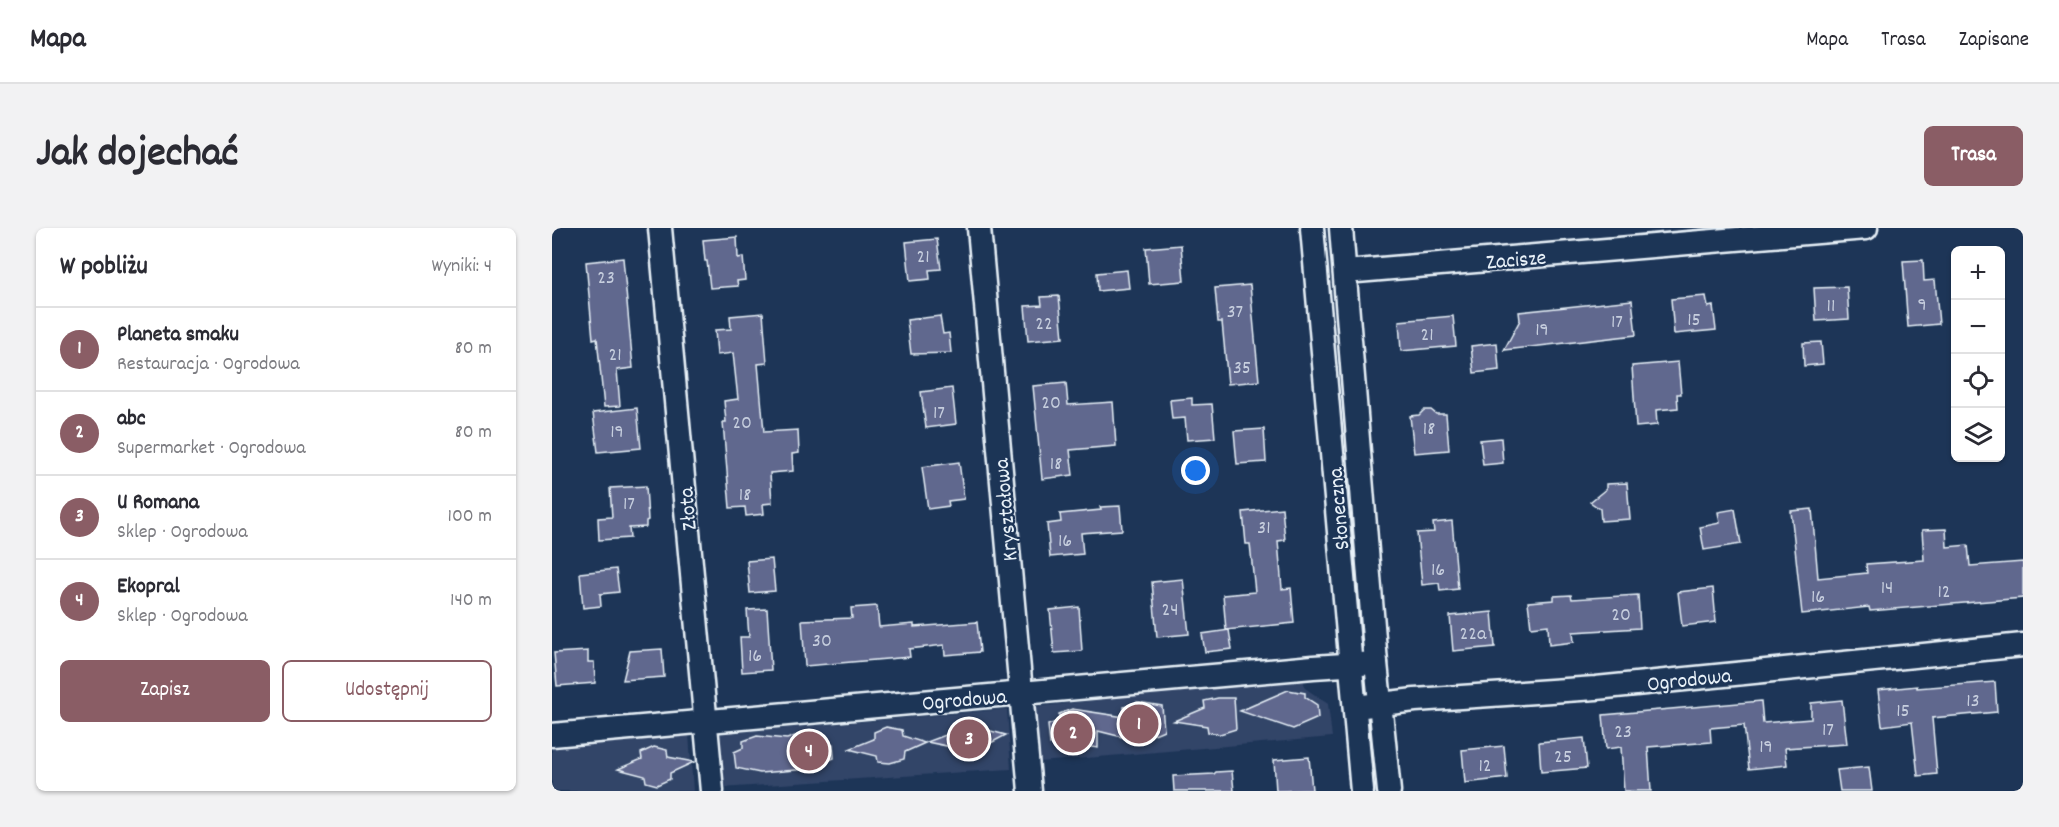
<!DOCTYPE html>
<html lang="pl">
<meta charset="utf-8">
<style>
body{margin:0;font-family:Dekko,sans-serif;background:#f2f2f3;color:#2b2b33}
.controls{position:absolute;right:18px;top:18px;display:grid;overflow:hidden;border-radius:9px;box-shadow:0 2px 4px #0004}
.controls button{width:54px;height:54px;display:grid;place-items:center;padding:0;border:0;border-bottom:2px solid #e1e1e2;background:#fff;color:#2b2b33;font:30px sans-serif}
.you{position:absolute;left:644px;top:243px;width:21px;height:21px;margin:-15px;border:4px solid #fff;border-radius:50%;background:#1a73e8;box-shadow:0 0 0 9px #1a73e833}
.badge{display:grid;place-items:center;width:39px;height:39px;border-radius:50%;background:#8a5d65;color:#fff;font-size:20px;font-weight:700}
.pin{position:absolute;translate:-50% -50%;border:3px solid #fff;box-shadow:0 2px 6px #0006}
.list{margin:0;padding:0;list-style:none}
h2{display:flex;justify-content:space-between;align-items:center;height:78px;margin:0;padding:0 24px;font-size:26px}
h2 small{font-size:20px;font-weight:400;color:#7c7c81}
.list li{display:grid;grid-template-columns:39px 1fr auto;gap:18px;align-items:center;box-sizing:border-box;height:84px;padding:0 24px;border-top:2px solid #e1e1e2}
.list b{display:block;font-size:22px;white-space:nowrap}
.list p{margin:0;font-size:20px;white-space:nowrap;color:#7c7c81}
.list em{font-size:20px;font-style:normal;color:#7c7c81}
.actions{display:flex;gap:12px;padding:18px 24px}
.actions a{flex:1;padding:14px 0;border:2px solid #8a5d65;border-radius:9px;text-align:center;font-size:21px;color:#8a5d65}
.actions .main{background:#8a5d65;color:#fff}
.icon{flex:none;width:33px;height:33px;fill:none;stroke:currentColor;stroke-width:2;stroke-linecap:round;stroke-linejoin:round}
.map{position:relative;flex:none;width:1471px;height:563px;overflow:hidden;border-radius:9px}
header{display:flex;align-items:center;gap:36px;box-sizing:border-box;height:84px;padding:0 30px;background:#fff;border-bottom:2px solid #e1e1e2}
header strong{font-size:28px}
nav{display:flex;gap:33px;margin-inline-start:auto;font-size:21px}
.intro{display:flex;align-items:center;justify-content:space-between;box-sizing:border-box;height:144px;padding:0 36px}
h1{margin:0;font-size:42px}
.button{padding:15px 27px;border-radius:9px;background:#8a5d65;color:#fff;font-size:21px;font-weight:700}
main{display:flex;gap:36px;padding:0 36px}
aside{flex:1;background:#fff;border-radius:9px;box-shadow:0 2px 4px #0004}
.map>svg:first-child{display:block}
.built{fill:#314468}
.building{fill:#61678e;stroke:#e8f1f8;stroke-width:1.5}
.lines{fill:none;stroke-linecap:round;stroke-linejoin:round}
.minor-casing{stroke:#e8f1f8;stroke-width:27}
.minor{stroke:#1d3557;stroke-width:22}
.labels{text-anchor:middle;stroke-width:4.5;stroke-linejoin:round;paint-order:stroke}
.number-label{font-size:20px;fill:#c6cede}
.street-label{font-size:22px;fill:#e8f1f8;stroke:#1d3557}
</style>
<header>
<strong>Mapa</strong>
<nav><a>Mapa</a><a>Trasa</a><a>Zapisane</a></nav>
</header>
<div class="intro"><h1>Jak dojechać</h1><a class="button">Trasa</a></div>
<main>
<aside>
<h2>W pobliżu<small>Wyniki: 4</small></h2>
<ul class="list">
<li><span class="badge">1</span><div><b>Planeta smaku</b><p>Restauracja · Ogrodowa</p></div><em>80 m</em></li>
<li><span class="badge">2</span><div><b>abc</b><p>Supermarket · Ogrodowa</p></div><em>80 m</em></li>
<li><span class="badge">3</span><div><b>U Romana</b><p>Sklep · Ogrodowa</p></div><em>100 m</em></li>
<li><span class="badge">4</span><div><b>Ekopral</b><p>Sklep · Ogrodowa</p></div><em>140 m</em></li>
</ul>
<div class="actions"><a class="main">Zapisz</a><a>Udostępnij</a></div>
</aside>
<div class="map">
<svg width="1471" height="563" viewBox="0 0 1471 563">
<rect width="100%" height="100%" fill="#1d3557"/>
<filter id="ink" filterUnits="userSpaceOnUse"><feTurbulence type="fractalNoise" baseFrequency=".0167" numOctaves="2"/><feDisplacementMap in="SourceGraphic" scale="12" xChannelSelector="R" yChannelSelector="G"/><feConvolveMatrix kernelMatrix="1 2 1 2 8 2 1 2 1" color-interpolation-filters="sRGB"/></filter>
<g filter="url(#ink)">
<g class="built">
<polygon points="751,449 753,460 776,476 780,509 488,534 482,479"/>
<polygon points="455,481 459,541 169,560 165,506"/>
<polygon points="137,506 141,563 0,563 0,516"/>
</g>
<g class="building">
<polygon points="185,9 186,30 191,29 193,52 185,53 186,58 158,60 155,33 153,33 151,12"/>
<polygon points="385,11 389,41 377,42 378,51 358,53 354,14"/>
<polygon points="629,17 632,53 597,56 594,20"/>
<polygon points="71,30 81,140 65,142 68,178 52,179 45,110 41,111 34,34"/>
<polygon points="1371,32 1372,53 1383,52 1387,96 1356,99 1351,33"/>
<polygon points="575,42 577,60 546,63 545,45"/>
<polygon points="698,57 707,153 676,156 670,94 666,94 663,60"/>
<polygon points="1295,59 1297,91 1264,93 1262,60"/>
<polygon points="507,68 511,110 476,113 473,78 490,77 489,69"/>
<polygon points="1154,68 1156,79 1161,78 1164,102 1122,106 1119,71"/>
<polygon points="1080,72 1084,107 952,122 968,92 967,84"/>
<polygon points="211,85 215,135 206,136 212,204 246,202 247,225 240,226 241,243 218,245 220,275 211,276 212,286 194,288 193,279 178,280 171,194 174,194 172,173 186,171 181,125 165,127 163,102 179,101 178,88"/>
<polygon points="388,88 391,106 397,105 399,125 359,126 355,92"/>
<polygon points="901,88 904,118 849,123 847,93"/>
<polygon points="1269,114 1271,136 1252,138 1251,115"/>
<polygon points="945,115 947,142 922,145 919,118"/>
<polygon points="1126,134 1129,166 1125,166 1126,180 1104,182 1105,197 1084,199 1080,138"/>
<polygon points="514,155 516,177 561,174 564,218 518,222 521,247 490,251 481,158"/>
<polygon points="400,160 404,196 374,200 369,164"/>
<polygon points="640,170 640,177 660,176 663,210 635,212 633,190 620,191 618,172"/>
<polygon points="85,180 89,220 46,224 41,185"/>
<polygon points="872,182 879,182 884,186 894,186 897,222 862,225 858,188 867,187"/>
<polygon points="712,201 714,234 685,236 682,203"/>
<polygon points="949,210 951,235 931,237 928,212"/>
<polygon points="407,234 412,271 396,273 397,278 376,281 370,239"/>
<polygon points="1075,255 1078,291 1049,293 1048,281 1038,274 1054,261 1054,256"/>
<polygon points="94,258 96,292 94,293 94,299 77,300 78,310 47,312 46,290 60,289 58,260"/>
<polygon points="568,278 570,302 529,305 531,326 498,329 495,296 509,294 508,286 549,282 548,279"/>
<polygon points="730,280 733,312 726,313 730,361 739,360 742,395 674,402 671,367 703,364 698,316 694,316 691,284"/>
<polygon points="1183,281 1189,316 1152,322 1148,299 1168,295 1166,284"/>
<polygon points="1260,281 1266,350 1315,345 1314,336 1372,332 1370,302 1394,301 1395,319 1416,317 1418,338 1471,334 1471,370 1318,383 1317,379 1250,386 1239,283"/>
<polygon points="900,293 906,361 888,363 887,355 870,357 865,305 882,304 881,295"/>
<polygon points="220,331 223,363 198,365 195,333"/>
<polygon points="64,341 67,364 48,366 49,378 31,380 28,345"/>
<polygon points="631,351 637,406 605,409 600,354"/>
<polygon points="1161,360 1164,394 1130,398 1126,364"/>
<polygon points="1019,367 1020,371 1086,367 1088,400 1021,404 1022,414 997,417 996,397 979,399 976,374 1002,372 1002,368"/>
<polygon points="325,378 327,399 362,396 362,399 425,394 428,424 393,427 392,417 357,421 358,429 253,438 250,392 300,390 299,380"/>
<polygon points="527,379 530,423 502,425 498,382"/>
<polygon points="215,381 219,442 190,444 188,409 197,409 195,382"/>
<polygon points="940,384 943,419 901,423 898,388"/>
<polygon points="677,402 680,421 653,424 650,406"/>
<polygon points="110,421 112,449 71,452 78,423"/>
<polygon points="36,423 36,434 42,434 43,455 5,458 2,425"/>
<polygon points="1443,454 1445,484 1380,490 1385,546 1366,548 1360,494 1330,498 1326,462 1365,458 1365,460"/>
<polygon points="736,462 753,465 753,469 765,477 766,490 741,501 688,483"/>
<polygon points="666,470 682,470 684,501 668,506 656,504 655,498 622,493 653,480 652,473"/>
<polygon points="1290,472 1295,516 1233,520 1235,537 1197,541 1192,497 1158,500 1159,514 1096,519 1099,563 1072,563 1069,519 1054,521 1051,487 1209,473 1211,495 1259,491 1259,475"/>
<polygon points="585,474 610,478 612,502 586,513 546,503 546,520 510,515 498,516 496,497 507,493 507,486 520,481 573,489 572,479"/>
<polygon points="415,491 429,495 431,501 454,507 431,519 432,525 421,529 405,526 404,520 375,514 402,504 402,497"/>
<polygon points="334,499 350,502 351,508 373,515 353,524 352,531 338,535 326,534 325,528 297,521 322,511 322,504"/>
<polygon points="254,504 269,507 269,513 281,516 282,530 256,541 208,545 184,540 182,524 191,520 191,513 205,508 235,511"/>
<polygon points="1032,510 1035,540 989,544 987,514"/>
<polygon points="952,518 955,550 913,555 910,522"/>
<polygon points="102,519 115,522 116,529 142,534 118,545 118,551 105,557 94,554 93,548 66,541 90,531 89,525"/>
<polygon points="757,529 760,562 724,563 722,532"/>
<polygon points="1317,539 1320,563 1288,563 1285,542"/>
<polygon points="680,543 682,563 622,563 621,548 662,546 664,544"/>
</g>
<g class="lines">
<g class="minor-casing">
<g id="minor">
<polyline points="108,0 160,563"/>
<polyline points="427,0 478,563"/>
<polyline points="760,0 810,563"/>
<polyline points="789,0 824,435 837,563"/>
<polyline points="793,44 1314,0"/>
<polyline points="803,479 863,472 1044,460 1471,417"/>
<polyline points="0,507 761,439 824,435"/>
</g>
</g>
<use href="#minor" class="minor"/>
</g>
</g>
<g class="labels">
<g class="number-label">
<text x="371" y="34">21</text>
<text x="54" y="55">23</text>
<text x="1370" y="82">9</text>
<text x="1279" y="83">11</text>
<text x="683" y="89">37</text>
<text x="1142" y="97">15</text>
<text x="1065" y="99">17</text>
<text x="492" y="101">22</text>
<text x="990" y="107">19</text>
<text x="875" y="112">21</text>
<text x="63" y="132">21</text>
<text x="690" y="145">35</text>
<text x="499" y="180">20</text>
<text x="387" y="190">17</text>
<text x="190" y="200">20</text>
<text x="877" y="206">18</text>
<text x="65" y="209">19</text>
<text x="504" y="241">18</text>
<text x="193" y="272">18</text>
<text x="77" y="281">17</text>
<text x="712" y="305">31</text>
<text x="513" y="318">16</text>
<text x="886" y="347">16</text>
<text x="1335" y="365">14</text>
<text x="1392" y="369">12</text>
<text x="1266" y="374">16</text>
<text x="618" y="387">24</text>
<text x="1069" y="392">20</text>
<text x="921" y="411">22a</text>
<text x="270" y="418">30</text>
<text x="203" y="433">16</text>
<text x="1421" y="478">13</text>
<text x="1351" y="488">15</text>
<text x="1276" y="507">17</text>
<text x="1071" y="509">23</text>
<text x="1214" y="524">19</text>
<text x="1011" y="534">25</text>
<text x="933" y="543">12</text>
</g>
<g class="street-label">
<text transform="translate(964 30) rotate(-5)" y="8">Zacisze</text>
<text transform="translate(134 281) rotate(-95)" y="8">Złota</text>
<text transform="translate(785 281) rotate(-95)" y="8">Słoneczna</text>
<text transform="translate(452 282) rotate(-95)" y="8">Kryształowa</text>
<text transform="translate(1137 450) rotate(-6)" y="8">Ogrodowa</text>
<text transform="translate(412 470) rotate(-5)" y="8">Ogrodowa</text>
</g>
</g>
</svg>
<div class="controls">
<button>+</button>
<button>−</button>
<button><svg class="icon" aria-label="locate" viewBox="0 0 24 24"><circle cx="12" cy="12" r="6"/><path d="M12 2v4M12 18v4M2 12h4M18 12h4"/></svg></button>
<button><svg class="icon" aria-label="layers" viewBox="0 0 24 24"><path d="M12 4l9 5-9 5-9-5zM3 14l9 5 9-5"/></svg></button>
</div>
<div class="you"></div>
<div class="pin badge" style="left:587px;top:496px">1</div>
<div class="pin badge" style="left:521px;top:505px">2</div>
<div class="pin badge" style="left:417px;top:511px">3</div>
<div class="pin badge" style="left:257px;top:523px">4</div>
</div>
</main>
